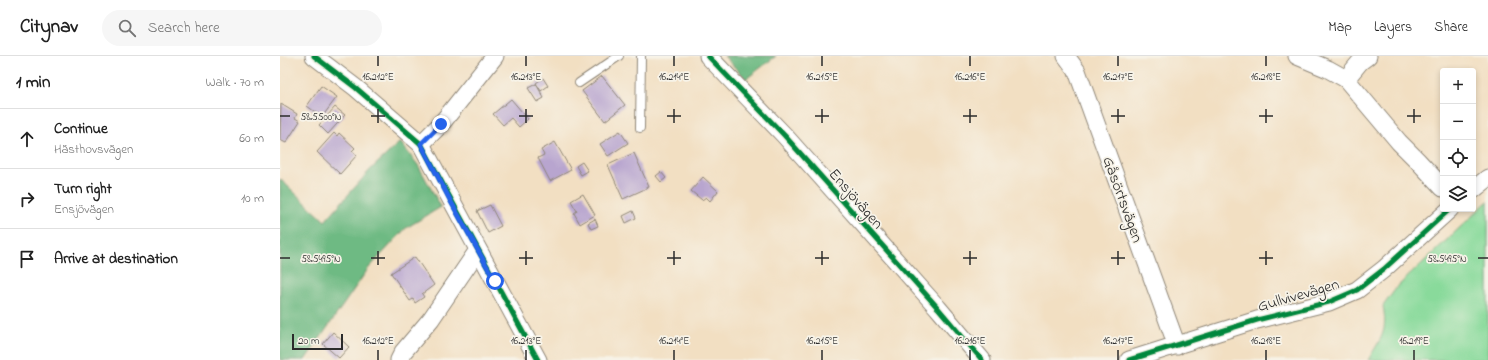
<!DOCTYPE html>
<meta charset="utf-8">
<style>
body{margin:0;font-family:"Indie Flower",sans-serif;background:#f6f6f6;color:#222}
.controls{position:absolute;right:12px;top:12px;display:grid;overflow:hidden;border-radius:4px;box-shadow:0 2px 6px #0003}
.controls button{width:36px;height:36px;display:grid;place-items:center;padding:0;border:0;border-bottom:1px solid #e0e0e0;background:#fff;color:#222;font:20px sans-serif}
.scale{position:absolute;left:12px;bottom:10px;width:51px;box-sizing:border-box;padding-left:4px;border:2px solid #2b2b2b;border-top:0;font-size:11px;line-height:14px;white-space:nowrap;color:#2b2b2b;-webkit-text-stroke:3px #f7f3e8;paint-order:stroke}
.stop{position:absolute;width:12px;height:12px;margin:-9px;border:3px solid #2563eb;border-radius:50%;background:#fff}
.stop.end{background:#2563eb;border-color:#fff;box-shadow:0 1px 4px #0008}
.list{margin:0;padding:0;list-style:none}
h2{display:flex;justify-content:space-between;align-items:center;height:52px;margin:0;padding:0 16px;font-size:17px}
h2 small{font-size:13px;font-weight:400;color:#767676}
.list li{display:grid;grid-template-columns:26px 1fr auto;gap:12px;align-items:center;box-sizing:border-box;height:60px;padding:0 16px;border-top:1px solid #e0e0e0}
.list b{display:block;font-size:15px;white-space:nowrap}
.list p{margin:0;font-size:13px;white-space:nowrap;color:#767676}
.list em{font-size:13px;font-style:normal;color:#767676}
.icon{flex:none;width:22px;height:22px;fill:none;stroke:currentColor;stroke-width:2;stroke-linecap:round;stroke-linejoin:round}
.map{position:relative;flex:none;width:1208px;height:304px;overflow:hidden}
header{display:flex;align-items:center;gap:24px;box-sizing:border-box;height:56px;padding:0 20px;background:#fff;border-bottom:1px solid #e0e0e0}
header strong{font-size:19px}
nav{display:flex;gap:22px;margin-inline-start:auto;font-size:14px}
.search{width:280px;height:36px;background:#f6f6f6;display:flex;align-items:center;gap:10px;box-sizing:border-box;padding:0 14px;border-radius:22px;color:#767676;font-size:15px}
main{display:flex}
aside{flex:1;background:#fff}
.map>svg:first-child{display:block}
.green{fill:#89da9b;stroke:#5a8263}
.forest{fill:#6eba83;stroke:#4c7257}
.building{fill:#b8a5cf}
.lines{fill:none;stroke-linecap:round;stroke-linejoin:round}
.lane-casing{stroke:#8e8576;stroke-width:10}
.street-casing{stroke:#8e8576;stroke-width:19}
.lane{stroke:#fff;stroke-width:8}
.street{stroke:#fff;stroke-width:17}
.cycleway-casing{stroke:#f7f3e8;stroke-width:8}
.cycleway{stroke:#00873e;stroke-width:5}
.route{stroke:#2563eb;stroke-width:5}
.ticks{fill:none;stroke:#2b2b2b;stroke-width:1.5}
.labels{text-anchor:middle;stroke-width:3.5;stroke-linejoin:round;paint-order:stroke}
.street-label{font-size:16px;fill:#2b2b2b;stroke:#f7f3e8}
.ticks-label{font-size:10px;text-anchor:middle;fill:#2b2b2b;stroke:#f7f3e8;stroke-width:3.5;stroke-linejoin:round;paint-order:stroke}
</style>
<header>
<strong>Citynav</strong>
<div class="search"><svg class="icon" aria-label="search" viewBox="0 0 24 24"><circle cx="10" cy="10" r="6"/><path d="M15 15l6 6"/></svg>Search here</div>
<nav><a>Map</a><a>Layers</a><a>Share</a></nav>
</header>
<main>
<aside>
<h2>1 min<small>Walk · 70 m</small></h2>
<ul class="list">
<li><svg class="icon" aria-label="ahead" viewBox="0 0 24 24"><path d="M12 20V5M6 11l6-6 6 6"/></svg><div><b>Continue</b><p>Hästhovsvägen</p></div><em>60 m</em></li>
<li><svg class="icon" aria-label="right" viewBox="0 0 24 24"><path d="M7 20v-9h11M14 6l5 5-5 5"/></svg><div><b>Turn right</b><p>Ensjövägen</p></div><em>10 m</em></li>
<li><svg class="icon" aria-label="arrive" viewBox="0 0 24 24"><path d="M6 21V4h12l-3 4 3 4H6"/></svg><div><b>Arrive at destination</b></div></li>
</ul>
</aside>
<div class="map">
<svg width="1208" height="304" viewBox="0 0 1208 304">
<rect width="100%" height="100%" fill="#f7f3e8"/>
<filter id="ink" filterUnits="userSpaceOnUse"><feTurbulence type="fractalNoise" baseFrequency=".025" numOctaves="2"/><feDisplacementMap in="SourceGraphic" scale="8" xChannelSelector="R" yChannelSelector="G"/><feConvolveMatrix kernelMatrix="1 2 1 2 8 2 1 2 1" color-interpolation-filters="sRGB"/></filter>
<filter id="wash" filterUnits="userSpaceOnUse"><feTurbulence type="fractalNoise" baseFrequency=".012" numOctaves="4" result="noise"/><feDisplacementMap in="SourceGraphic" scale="16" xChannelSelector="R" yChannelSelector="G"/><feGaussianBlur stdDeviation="0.9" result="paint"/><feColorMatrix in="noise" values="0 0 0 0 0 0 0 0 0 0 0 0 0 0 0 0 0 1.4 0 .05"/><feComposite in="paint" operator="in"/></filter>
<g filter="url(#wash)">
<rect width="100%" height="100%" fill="#f2dfc2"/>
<path class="green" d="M 1208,145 L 1208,304 L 1088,304 C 1101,282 1108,276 1103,250 L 1117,231 Z"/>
<g class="forest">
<polygon points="444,0 496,0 466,23"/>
<polygon points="120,86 138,109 161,151 126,172 88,213 25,304 0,304 0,123 45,165 90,114"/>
</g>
<g id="blocks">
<g class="building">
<polygon points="322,20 345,49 325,65 302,35"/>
<polygon points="263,22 268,30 261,35 256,27"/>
<polygon points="256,28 264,42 257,46 248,32"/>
<polygon points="41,30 57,41 42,61 27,50"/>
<polygon points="231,43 248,63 239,71 231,62 223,69 213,58"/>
<polygon points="1,48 17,58 15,62 20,65 6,87 0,84"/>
<polygon points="55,51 65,59 48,78 39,69"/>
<polygon points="340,75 348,87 328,100 320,88"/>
<polygon points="54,77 57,80 59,77 75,92 72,95 77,99 60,118 37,96"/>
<polygon points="275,86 291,114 270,125 258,102 264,99 261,94"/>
<polygon points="354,97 369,131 343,143 328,109"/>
<polygon points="302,106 308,115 301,119 296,110"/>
<polygon points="381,116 386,122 381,126 376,120"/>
<polygon points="423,121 438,135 430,145 426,141 422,144 411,135"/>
<polygon points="303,138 315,159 300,168 294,157 297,155 291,145"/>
<polygon points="210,149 221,170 208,177 197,155"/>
<polygon points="353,155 356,162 346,167 343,160"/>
<polygon points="315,163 318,170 311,173 308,167"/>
<polygon points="135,201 154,229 142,238 144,241 135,247 133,243 130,245 111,217"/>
<polygon points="53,276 69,291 59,302 43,288"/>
</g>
</g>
</g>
<g filter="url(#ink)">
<use href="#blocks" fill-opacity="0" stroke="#8e8576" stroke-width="1"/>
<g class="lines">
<g class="lane-casing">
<g id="lane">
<polyline points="299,27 339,0"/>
<polyline points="360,72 361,0"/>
</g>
</g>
<g class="street-casing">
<g id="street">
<polyline points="34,0 76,32 141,88 258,304"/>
<polyline points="428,0 504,79 658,252 702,304"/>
<polyline points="786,0 797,15 897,290"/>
<polyline points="1017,0 1048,13 1066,23 1119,86 1138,105 1163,132"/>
<polyline points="1066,23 1080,6 1088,0"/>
<polyline points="141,88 161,68 215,0"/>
<polyline points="1193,134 1208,122"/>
<polyline points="119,304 123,296 151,263 198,194"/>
<polyline points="849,304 977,264 1049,246 1077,234 1104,213 1170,153"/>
</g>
</g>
<use href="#lane" class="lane"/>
<use href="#street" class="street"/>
<g class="cycleway-casing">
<g id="cycleway">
<polyline points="34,0 76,32 141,88 258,304"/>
<polyline points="428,0 504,79 658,252 702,304"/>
<polyline points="849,304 977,264 1049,246 1077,234 1104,213 1170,153"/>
</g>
</g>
<use href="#cycleway" class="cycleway"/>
</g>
</g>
<g class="lines" filter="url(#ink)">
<polyline class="route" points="161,68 141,88 170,144 215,225"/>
</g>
<path class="ticks" d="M 98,0 L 98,10M 246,0 L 246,10M 394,0 L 394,10M 542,0 L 542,10M 690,0 L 690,10M 838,0 L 838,10M 986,0 L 986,10M 98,53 L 98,67M 246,53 L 246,67M 394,53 L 394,67M 542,53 L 542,67M 690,53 L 690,67M 838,53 L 838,67M 986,53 L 986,67M 1134,53 L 1134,67M 0,60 L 10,60M 91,60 L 105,60M 239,60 L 253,60M 387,60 L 401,60M 535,60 L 549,60M 683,60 L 697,60M 831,60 L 845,60M 979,60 L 993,60M 1127,60 L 1141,60M 98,195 L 98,209M 246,195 L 246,209M 394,195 L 394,209M 542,195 L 542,209M 690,195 L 690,209M 838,195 L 838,209M 986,195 L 986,209M 0,202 L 10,202M 91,202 L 105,202M 239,202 L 253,202M 387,202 L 401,202M 535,202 L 549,202M 683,202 L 697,202M 831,202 L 845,202M 979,202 L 993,202M 1198,202 L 1208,202M 98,294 L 98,304M 246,294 L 246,304M 394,294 L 394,304M 542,294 L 542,304M 690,294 L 690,304M 838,294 L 838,304M 986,294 L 986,304M 1134,294 L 1134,304"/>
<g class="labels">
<g class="street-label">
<text transform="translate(577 142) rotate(49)" y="6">Ensjövägen</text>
<text transform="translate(844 143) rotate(70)" y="6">Gåsörtsvägen</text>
<text transform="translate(1018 238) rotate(-16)" y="6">Gullvivevägen</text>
</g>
</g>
<g class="ticks-label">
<text x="98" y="24">16.212°E</text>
<text x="246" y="24">16.213°E</text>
<text x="394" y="24">16.214°E</text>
<text x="542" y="24">16.215°E</text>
<text x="690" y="24">16.216°E</text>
<text x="838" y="24">16.217°E</text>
<text x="986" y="24">16.218°E</text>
<text x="41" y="64">58.5500°N</text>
<text x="41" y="206">58.5495°N</text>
<text x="1167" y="206">58.5495°N</text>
<text x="98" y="288">16.212°E</text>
<text x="246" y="288">16.213°E</text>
<text x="394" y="288">16.214°E</text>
<text x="542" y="288">16.215°E</text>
<text x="690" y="288">16.216°E</text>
<text x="838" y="288">16.217°E</text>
<text x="986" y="288">16.218°E</text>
<text x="1134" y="288">16.219°E</text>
</g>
</svg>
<div class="controls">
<button>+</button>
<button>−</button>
<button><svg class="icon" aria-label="locate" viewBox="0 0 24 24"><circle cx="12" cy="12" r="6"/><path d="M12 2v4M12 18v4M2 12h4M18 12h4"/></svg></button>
<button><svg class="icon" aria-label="layers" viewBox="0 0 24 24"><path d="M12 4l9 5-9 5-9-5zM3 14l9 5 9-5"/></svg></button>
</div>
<div class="scale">20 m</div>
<div class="stop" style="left:215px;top:225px"></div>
<div class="stop end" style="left:161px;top:68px"></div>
</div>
</main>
